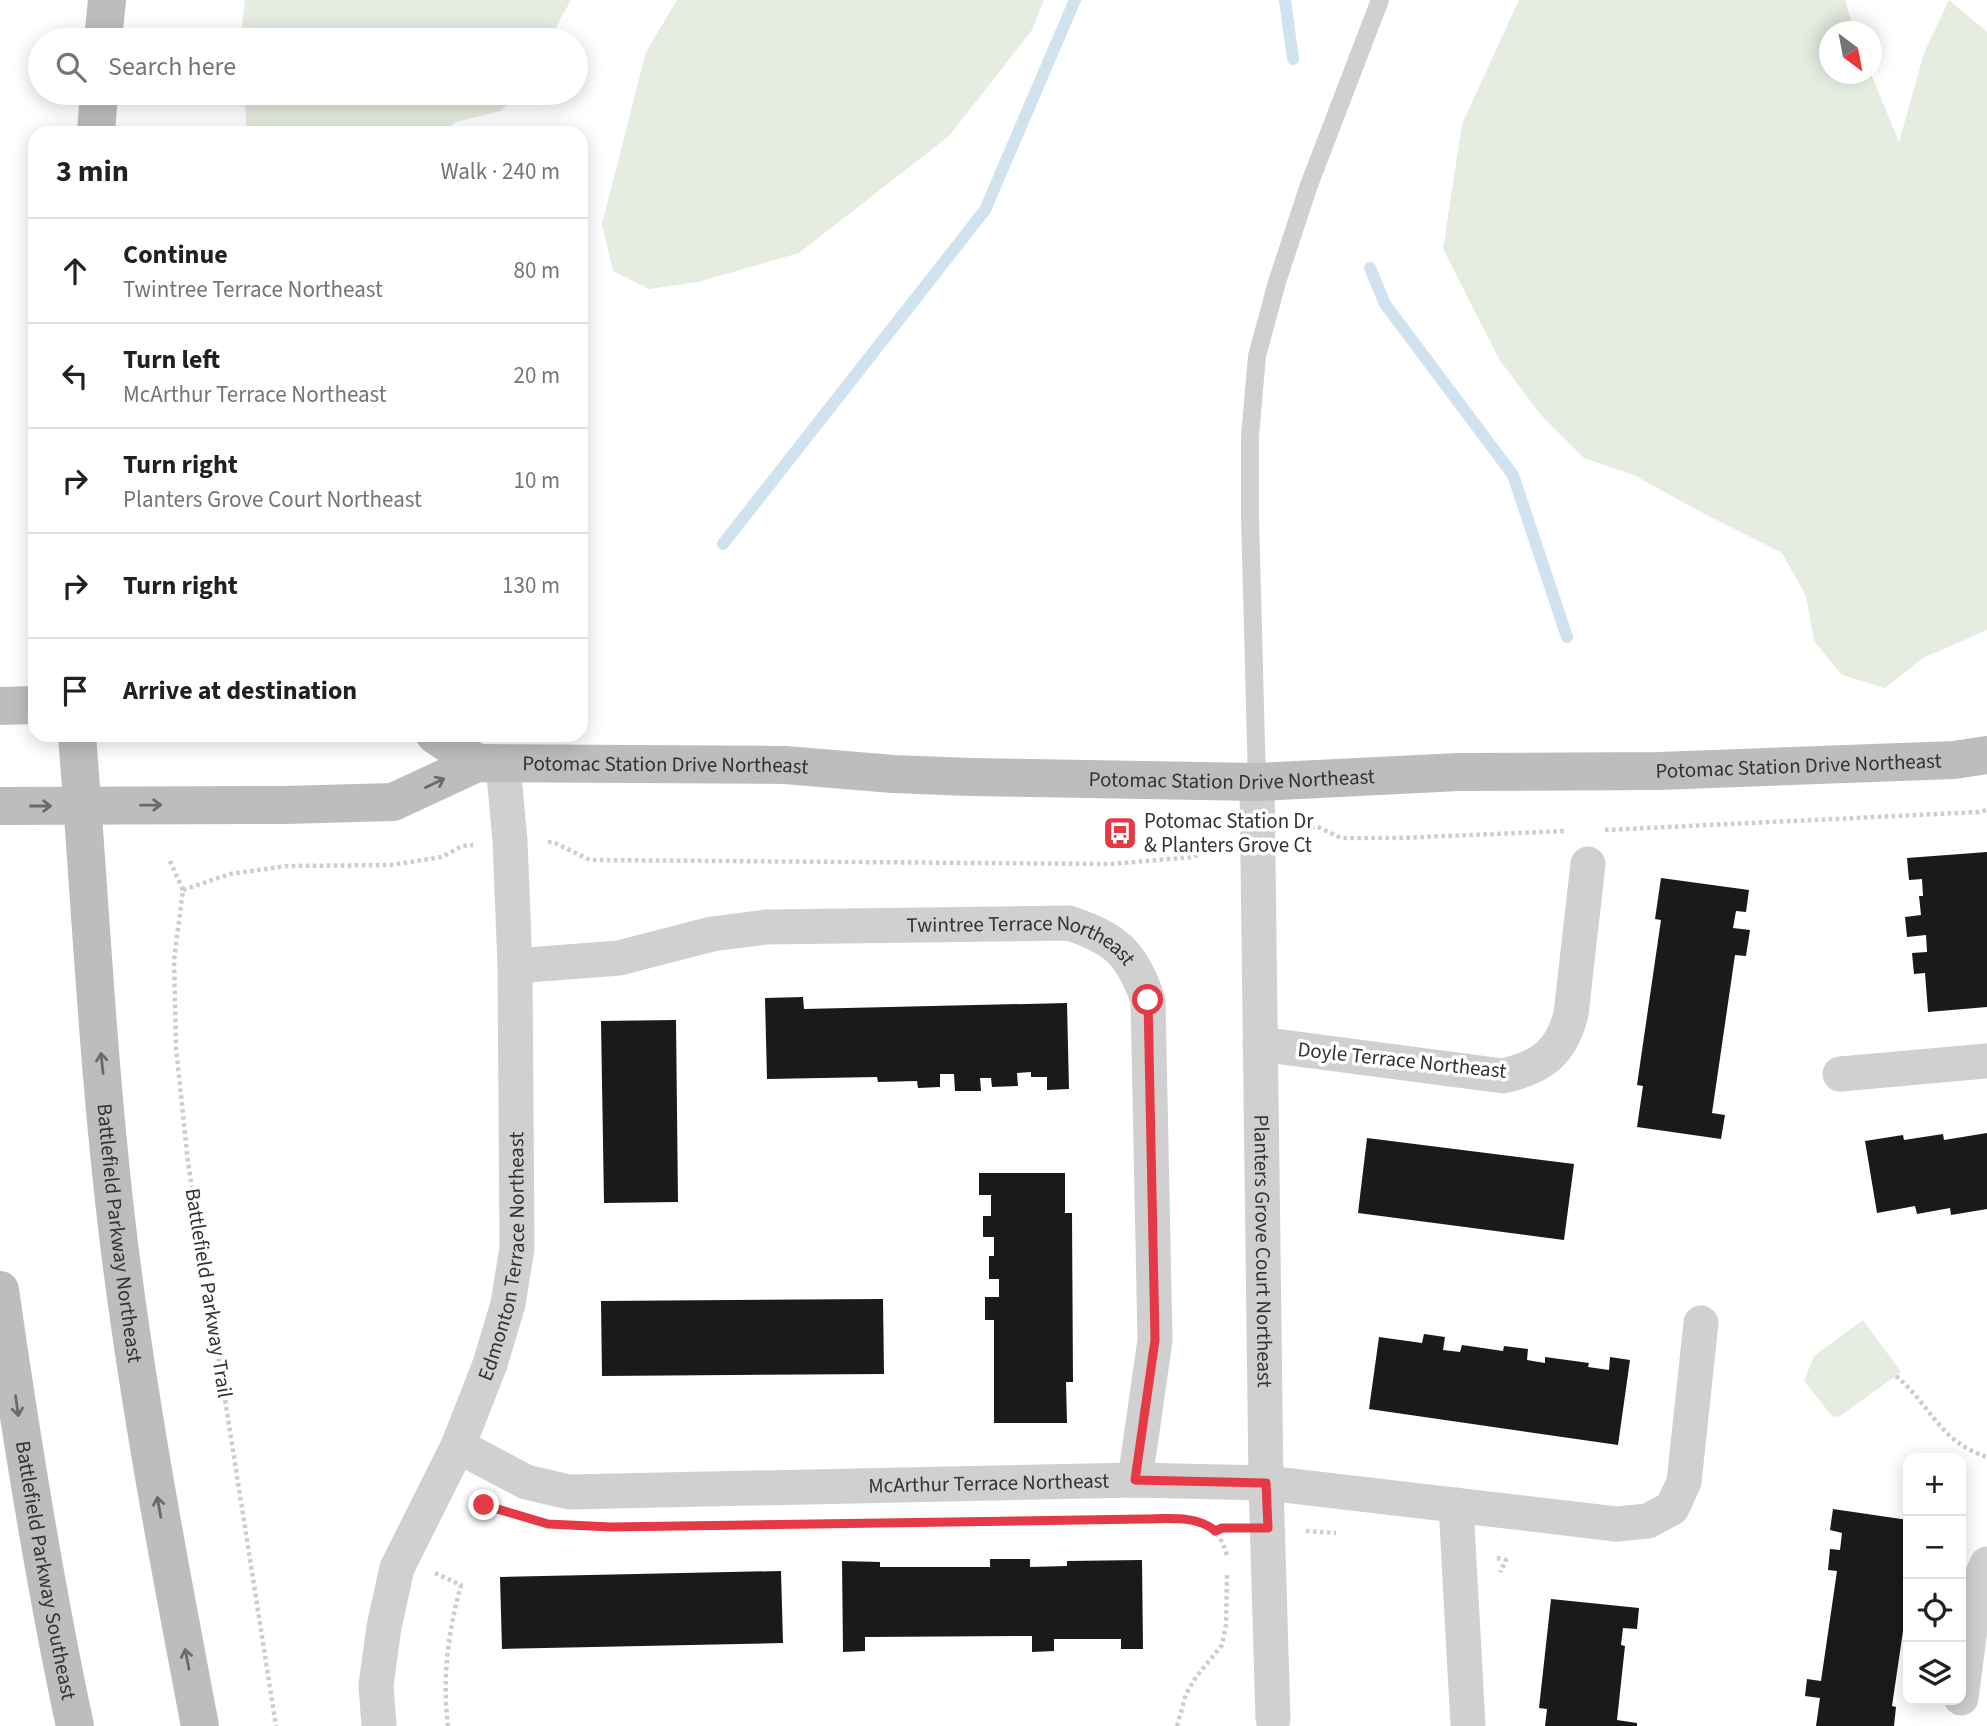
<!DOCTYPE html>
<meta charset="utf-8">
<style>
body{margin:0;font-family:"Source Sans 3",sans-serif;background:#f2f2f2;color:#202124}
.controls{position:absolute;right:21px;bottom:21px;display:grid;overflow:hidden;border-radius:14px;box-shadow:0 4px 18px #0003}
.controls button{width:63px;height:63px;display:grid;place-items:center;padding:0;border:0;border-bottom:2px solid #e0e0e0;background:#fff;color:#202124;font:35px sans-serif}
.compass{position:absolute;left:1819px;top:21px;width:63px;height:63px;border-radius:50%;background:#fff;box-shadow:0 4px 18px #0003;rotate:148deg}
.stop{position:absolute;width:21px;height:21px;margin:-16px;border:5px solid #e63946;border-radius:50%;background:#fff}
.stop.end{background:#e63946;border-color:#fff;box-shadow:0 2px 7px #0008}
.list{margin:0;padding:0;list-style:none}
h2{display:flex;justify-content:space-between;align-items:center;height:91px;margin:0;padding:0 28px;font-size:30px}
h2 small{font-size:23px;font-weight:400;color:#757577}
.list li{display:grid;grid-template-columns:46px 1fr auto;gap:21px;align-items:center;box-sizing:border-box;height:105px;padding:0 28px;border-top:2px solid #e0e0e0}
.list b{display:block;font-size:26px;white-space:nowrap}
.list p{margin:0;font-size:23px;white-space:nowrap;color:#757577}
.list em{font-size:23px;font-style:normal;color:#757577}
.icon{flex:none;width:38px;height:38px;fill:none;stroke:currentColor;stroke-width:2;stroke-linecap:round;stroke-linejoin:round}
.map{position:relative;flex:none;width:1987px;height:1726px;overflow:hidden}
.search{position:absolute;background:#fff;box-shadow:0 4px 18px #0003;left:28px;top:28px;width:560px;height:77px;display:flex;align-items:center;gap:18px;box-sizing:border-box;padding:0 24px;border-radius:38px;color:#757577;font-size:26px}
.panel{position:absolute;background:#fff;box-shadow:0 4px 18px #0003;left:28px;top:126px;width:560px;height:616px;border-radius:21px}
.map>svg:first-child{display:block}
.green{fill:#e6ecdf}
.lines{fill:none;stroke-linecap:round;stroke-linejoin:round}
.stream{stroke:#cfe2ee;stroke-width:12}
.building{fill:#1a1a1a}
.path{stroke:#cdcdcd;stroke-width:4.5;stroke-dasharray:3.5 3.5;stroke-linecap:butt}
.lane{stroke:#d0d0d0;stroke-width:18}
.street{stroke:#d0d0d0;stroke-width:35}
.secondary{stroke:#bdbdbd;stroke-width:38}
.oneway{stroke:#6a6a6a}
.route{stroke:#e63946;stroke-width:9}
.labels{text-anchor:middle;stroke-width:7;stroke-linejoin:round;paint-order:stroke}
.street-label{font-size:21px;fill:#333;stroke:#fff}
.poi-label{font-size:21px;fill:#333;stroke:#fff;text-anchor:start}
</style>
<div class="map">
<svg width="1987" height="1726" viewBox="0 0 1987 1726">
<rect width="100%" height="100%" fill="#fff"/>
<g class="green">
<polygon points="245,0 571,0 549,40 240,40"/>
<polygon points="677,0 1044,0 1032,30 949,136 799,253 698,282 649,289 613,271 602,224 646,52"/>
<polygon points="1519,0 1845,0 1854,31 1829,32 1829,74 1871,74 1899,142 1924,53 1949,0 1987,32 1987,630 1923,658 1885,688 1842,675 1814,641 1806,596 1782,553 1699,511 1636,476 1584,458 1540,414 1499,359 1443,249 1462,124"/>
<polygon points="244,93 516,93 501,111 456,122 442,133 247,133"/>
<polygon points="1863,1320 1901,1372 1840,1416 1833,1417 1804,1381 1814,1356"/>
</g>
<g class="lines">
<g class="stream">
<polyline points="1285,0 1293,59"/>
<polyline points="1370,268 1385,304 1513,475 1567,637"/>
<polyline points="723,544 985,210 1075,0"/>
</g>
</g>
<g class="building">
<polygon points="1987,852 1987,1007 1928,1012 1925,973 1914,974 1912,953 1927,952 1926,935 1907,937 1905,917 1921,915 1919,896 1923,896 1922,879 1909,880 1907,858"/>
<polygon points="1661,878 1749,890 1746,912 1736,911 1733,928 1750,930 1746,956 1735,955 1712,1113 1725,1115 1721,1139 1637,1127 1643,1086 1637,1085 1661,920 1655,919"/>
<polygon points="803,997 804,1009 1067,1003 1069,1089 1047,1090 1047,1077 1031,1077 1031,1072 1017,1073 1018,1086 992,1087 991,1078 980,1078 981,1091 955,1091 954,1074 940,1074 940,1087 918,1088 917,1081 878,1082 877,1077 767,1079 765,998"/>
<polygon points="676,1020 678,1202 604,1203 601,1021"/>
<polygon points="1987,1133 1987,1209 1951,1215 1950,1208 1917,1214 1915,1206 1877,1213 1865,1141 1903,1135 1904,1140 1943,1134 1944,1140"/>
<polygon points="1367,1138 1574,1164 1564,1240 1358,1213"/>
<polygon points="979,1173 1065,1173 1065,1213 1072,1213 1073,1382 1066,1382 1067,1423 994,1423 994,1320 985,1320 985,1297 999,1297 999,1279 989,1279 989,1256 994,1256 994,1237 983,1237 983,1216 991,1216 991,1195 979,1195"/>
<polygon points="883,1299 884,1374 602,1376 601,1301"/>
<polygon points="1424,1334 1445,1337 1443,1350 1460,1352 1462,1345 1503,1351 1504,1346 1528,1349 1527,1360 1545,1363 1545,1357 1589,1363 1588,1367 1609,1370 1610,1357 1630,1360 1618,1445 1369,1409 1379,1337 1422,1343"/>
<polygon points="1833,1509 1908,1520 1908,1597 1892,1706 1896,1707 1894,1726 1816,1726 1820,1698 1805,1696 1807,1679 1821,1681 1837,1571 1828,1570 1830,1549 1840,1550 1842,1533 1830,1530"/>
<polygon points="990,1559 1030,1559 1030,1567 1067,1566 1067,1561 1142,1560 1143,1649 1121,1649 1121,1639 1054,1639 1054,1651 1032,1652 1032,1636 865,1637 865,1651 843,1652 842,1561 880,1562 880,1567 990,1567"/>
<polygon points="781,1571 783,1643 502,1649 500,1577"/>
<polygon points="1551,1599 1639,1608 1637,1629 1623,1628 1621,1645 1625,1646 1617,1720 1637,1723 1637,1726 1545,1726 1547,1709 1539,1708"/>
</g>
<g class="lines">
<g class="path">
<polyline points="1297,829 1318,827 1341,838 1399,838 1565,831"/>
<polyline points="1605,830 1979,812 1987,810"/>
<polyline points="548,842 553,842 590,860 1110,864 1194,857 1219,841"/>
<polyline points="170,861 183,890 174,960 176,1048 188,1162 276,1726"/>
<polyline points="183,890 230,874 287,866 391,865 442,857 462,846 473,845"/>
<path d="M 1896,1376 C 1932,1406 1938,1441 1987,1457"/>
<path d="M 1198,1523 C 1215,1528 1222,1538 1227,1555"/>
<polyline points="1306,1531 1336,1533"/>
<polyline points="1497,1558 1506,1560 1500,1572"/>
<path d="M 435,1573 L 461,1585 C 448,1632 442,1678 448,1726"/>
<polyline points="1177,1726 1186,1694 1196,1677 1222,1645 1226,1625 1227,1575"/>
</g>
<polyline class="lane" points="1257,782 1250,516 1250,436 1257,356 1277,282 1309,185 1380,0"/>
<g class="street">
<path id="s1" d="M 1257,782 L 1266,1483 L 1273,1719"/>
<path id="s2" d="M 515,966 L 619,958 L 712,934 L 766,927 L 1069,923 C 1116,939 1131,952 1148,1000 L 1155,1340 L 1135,1480"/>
<path d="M 1260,1044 L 1503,1076 C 1542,1067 1561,1053 1571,1014 L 1588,864"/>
<polyline points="1840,1074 1987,1061"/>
<path id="s3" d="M 458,1446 L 526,1482 L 569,1492 L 1135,1480 L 1266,1483 L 1616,1524 L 1648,1521 L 1672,1508 L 1684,1482 L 1701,1323"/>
<polyline points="1456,1505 1468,1726"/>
<polyline points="1961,1698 1975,1591 1987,1564"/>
<path id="s4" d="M 379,1726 L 376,1685 L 384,1627 L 397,1568 L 458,1446 L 490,1364 L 508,1304 L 517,1248 L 515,966 L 510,841 L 503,764"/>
</g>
<g class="secondary">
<polyline points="103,40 107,0"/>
<polyline points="96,133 99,93"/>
<polyline points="0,706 35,705"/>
<path id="s5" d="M 77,735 C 91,912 99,1091 122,1267 C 142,1421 171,1574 200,1726"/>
<polyline points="435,735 477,763"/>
<path id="s6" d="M 0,806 L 285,805 L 393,802 L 477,763 L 785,765 L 893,774 L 970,777 L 1257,782 L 1459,772 L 1658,771 L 1954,760 L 1987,755"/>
<path id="s7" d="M 0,1290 C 21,1436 44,1582 75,1726"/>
</g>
</g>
<defs><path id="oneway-shaft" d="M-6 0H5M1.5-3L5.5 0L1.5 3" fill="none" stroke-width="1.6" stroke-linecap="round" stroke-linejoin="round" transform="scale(1.75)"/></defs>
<g class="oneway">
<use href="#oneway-shaft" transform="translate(435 783) rotate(-25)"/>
<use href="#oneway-shaft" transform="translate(151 805) rotate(-1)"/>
<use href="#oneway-shaft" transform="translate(41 806)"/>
<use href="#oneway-shaft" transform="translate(102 1063) rotate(-96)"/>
<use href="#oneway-shaft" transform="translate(17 1406) rotate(82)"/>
<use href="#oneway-shaft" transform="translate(159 1507) rotate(-100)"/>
<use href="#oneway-shaft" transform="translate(187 1659) rotate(-101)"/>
</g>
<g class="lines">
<path class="route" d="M 484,1505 L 548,1524 L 611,1527 L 1144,1519 C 1166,1519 1198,1515 1215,1531 L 1222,1528 L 1268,1528 L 1266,1483 L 1135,1480 L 1155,1340 L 1148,1000"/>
</g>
<defs>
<g id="bus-square" transform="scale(1.75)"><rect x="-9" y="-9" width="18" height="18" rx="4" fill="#e63946" stroke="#fff"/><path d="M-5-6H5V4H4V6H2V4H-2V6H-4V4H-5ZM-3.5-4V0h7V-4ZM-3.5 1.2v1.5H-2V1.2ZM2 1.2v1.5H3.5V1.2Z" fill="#fff"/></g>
</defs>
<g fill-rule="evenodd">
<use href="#bus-square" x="1120" y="833"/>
</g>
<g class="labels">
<g class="street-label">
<text dy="7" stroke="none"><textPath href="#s6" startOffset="674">Potomac Station Drive Northeast</textPath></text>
<text dy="7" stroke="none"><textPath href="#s6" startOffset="1808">Potomac Station Drive Northeast</textPath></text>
<text dy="7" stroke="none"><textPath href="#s6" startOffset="1241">Potomac Station Drive Northeast</textPath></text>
<text dy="7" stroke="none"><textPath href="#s2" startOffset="514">Twintree Terrace Northeast</textPath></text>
<text transform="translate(1402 1060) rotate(6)" y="7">Doyle Terrace Northeast</text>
<text dy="7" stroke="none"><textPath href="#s5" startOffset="500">Battlefield Parkway Northeast</textPath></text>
<text dy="7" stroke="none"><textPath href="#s1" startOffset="469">Planters Grove Court Northeast</textPath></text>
<text dy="7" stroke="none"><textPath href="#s4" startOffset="494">Edmonton Terrace Northeast</textPath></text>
<text transform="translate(209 1293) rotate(81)" y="7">Battlefield Parkway Trail</text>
<text dy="7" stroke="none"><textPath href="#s3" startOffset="541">McArthur Terrace Northeast</textPath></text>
<text dy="7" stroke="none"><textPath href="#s7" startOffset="284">Battlefield Parkway Southeast</textPath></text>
</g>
<g class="poi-label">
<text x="1144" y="828">Potomac Station Dr<tspan x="1144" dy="24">&amp; Planters Grove Ct</tspan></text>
</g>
</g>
</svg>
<div class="controls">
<button>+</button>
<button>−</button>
<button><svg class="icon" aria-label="locate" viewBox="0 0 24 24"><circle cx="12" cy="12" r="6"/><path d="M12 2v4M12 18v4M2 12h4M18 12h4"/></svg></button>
<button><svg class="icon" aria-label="layers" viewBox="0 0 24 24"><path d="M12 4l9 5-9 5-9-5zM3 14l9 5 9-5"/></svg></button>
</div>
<svg class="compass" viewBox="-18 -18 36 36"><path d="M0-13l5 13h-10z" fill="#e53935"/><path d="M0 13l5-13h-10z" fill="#757577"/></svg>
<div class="stop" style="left:1148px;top:1000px"></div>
<div class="stop end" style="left:484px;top:1505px"></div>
<div class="search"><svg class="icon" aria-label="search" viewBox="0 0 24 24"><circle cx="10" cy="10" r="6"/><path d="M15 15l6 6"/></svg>Search here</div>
<section class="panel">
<h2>3 min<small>Walk · 240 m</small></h2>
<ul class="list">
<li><svg class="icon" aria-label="ahead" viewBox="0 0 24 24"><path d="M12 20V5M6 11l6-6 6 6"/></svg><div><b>Continue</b><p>Twintree Terrace Northeast</p></div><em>80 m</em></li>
<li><svg class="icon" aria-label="left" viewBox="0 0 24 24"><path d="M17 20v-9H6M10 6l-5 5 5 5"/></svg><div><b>Turn left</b><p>McArthur Terrace Northeast</p></div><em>20 m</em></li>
<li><svg class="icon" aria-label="right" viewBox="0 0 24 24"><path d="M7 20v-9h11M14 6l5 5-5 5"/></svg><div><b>Turn right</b><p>Planters Grove Court Northeast</p></div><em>10 m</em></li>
<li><svg class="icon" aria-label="right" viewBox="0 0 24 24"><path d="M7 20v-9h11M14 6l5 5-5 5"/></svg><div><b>Turn right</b></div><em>130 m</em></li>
<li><svg class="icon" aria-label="arrive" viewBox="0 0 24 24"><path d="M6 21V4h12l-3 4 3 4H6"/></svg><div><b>Arrive at destination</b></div></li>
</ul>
</section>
</div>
